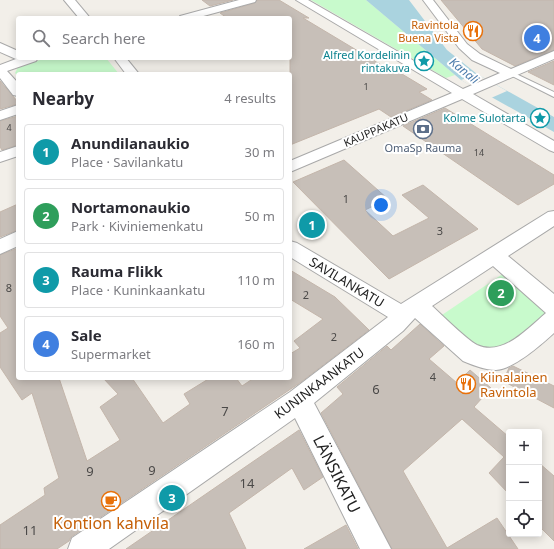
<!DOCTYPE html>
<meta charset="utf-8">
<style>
body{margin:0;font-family:"Noto Sans",sans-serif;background:#f7f7f7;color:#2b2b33}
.controls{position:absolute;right:12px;bottom:12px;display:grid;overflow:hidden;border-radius:4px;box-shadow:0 2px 10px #0003}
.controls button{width:36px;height:36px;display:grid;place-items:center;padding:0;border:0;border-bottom:1px solid #e1e1e2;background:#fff;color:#2b2b33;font:20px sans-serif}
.you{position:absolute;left:381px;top:205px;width:14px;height:14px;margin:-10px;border:3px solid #fff;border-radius:50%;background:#1a73e8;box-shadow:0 0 0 6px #1a73e833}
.badge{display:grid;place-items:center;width:26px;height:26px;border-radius:50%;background:#d40000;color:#fff;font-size:13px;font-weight:700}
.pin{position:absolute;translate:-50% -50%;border:2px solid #fff;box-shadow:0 1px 4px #0006}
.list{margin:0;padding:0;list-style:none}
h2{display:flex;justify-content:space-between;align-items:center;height:52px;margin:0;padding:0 16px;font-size:17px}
h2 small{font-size:13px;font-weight:400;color:#7c7c81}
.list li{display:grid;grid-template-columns:26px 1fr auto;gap:12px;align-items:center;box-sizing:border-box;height:56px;margin:0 8px 8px;padding:0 8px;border:1px solid #e1e1e2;border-radius:4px}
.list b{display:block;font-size:15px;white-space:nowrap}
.list p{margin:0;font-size:13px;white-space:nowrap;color:#7c7c81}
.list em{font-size:13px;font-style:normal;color:#7c7c81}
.icon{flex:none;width:22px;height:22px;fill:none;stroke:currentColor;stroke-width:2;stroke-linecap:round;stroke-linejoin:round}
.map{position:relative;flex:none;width:554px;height:549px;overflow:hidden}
.search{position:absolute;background:#fff;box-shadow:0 2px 10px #0003;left:16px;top:16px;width:276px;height:44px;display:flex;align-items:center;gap:10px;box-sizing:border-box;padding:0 14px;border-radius:4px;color:#7c7c81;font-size:15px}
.panel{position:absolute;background:#fff;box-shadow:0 2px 10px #0003;left:16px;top:72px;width:276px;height:308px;border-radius:4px}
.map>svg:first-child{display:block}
.park{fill:#c8facc}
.water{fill:#aad3df}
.pier{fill:#f2efe9}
.building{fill:#c7bfb8;stroke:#c4b6ab}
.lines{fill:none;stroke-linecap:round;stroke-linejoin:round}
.service-casing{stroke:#a9a9a9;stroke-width:2}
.minor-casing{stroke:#a9a9a9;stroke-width:2}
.service{fill:#fff;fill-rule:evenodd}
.minor{fill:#fff;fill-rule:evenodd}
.labels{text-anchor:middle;stroke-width:4;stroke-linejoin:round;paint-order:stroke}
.far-number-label{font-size:9px;fill:#4b4948}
.far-food-label{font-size:11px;fill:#c56008;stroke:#fff;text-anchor:end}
.far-culture-label{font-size:11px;fill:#0d838f;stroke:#fff;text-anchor:end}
.far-street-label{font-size:11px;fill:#222;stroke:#fff}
.far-service-label{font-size:11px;fill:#4e5e75;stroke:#fff}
.number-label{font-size:11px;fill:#4b4948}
.far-water-label{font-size:12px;font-style:italic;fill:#4a7aab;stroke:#fff}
.street-label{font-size:13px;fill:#222;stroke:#fff}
.food-label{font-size:13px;fill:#c56008;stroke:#fff;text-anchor:start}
.near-number-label{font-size:13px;fill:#4b4948}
.near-street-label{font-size:16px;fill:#222;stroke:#fff}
.near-food-label{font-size:16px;fill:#c56008;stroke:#fff}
</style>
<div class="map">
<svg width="554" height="549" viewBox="0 0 554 549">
<rect width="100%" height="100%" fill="#f2efe9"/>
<g class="park">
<polygon points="311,0 366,0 455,75 446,78"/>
<polygon points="46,58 106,58 119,74 18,74 18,76 15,73 18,67"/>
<polygon points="504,273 553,313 514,342 498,350 480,350 439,317"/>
</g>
<polygon class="water" points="366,0 409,0 447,50 477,74 554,117 554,132 461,80"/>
<polygon class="pier" points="477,74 507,91 491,98 461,80"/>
<g class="building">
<polygon points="202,0 233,0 210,6"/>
<polygon points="257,0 279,0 309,18 303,18 388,69 392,68 427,89 419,92 432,100 391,117 379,109 290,145 290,18 227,18 220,13 255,3"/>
<polygon points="441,0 554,0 554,50 515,66 482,49"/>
<polygon points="554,61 554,85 528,72"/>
<polygon points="0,81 18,102 18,104 0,109"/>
<polygon points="445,108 554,175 554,184 518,205 403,126"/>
<polygon points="18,116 18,145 2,150 0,147 0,121"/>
<polygon points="344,160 388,199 365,210 393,236 429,218 402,195 423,185 478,229 389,279 293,182"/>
<polygon points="18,204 18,230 0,237 0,212"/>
<polygon points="18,248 18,378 59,378 87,461 120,440 100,407 118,394 103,378 132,378 163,423 190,404 184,394 210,378 236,378 242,386 254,378 290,378 290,354 300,348 294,341 323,319 290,299 290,270 335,297 369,330 301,382 71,537 69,541 57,549 0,549 0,525 45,495 44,488 59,478 32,393 22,400 0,367 0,333 8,328 0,316 0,255"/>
<polygon points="420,324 444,346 429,359 457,383 470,370 491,388 474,407 509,437 509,494 489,473 504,457 462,419 403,471 447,548 497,518 518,549 392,549 321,413 343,394 337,387 387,346 391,350"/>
<polygon points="513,366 554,386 554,408 503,381 509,368"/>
<polygon points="299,430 323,477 304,490 292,468 229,513 246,549 126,549"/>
<polygon points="539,463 554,476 554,541 539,526"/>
<polygon points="346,525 358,549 304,549"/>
</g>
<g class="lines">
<g class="service-casing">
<polygon id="service" points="508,72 512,72 554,92 554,97 508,74"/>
</g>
<g class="minor-casing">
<g id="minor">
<polygon points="64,0 75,0 90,18 79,18"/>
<polygon points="239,0 256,0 255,2 196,18 179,18 180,16"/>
<polygon points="296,0 308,0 463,89 500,73 472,60 459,48 423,0 433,0 467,44 480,54 511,69 554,51 554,59 473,94 554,141 554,152 549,150 462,99 290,172 290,161 452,93"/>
<polygon points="0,43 18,51 18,58 38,58 36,61 7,71 18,83 18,96 13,95 0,78 0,65 16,59 0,52"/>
<polygon points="114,58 126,58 139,74 126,74"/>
<polygon points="18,105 18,114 0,120 0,111"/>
<polygon points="18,146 18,156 0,162 0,152"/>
<path d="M 554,211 L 554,226 L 508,256 L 554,294 L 554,333 C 542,344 514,369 496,370 C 486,370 472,365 463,361 L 415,318 L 403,331 L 314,403 L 391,549 L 360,549 L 295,418 L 109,549 L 68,549 L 72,538 L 290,392 L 388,317 L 290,257 L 290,241 L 297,243 L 401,304 L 548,212 ZM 493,266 L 546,313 C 528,328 503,357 477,345 C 467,340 442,315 432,306 Z"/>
<polygon points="18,231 18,246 0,254 0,239"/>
</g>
</g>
<use href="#service" class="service"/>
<use href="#minor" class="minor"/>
</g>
<defs>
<g id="restaurant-ring" transform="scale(1)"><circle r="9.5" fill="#fff" stroke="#e8710a" stroke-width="1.5"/><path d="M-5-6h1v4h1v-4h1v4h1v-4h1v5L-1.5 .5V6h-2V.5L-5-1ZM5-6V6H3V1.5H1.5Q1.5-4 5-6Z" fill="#e8710a"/></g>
<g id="sight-ring" transform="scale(1)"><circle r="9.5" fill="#fff" stroke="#0f9aa8" stroke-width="1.5"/><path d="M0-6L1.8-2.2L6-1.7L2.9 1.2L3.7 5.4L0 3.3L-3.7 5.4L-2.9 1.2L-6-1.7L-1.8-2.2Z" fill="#0f9aa8"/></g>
<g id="bank-ring" transform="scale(1)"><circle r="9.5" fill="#fff" stroke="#5c6f8a" stroke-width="1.5"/><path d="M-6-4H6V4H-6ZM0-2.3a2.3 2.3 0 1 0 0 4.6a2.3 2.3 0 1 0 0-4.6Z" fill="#5c6f8a"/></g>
<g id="cafe-ring" transform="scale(1)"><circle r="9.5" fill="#fff" stroke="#e8710a" stroke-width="1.5"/><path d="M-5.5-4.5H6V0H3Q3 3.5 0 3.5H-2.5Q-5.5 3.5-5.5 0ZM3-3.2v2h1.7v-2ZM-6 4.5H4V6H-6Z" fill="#e8710a"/></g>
</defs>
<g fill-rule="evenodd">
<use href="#restaurant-ring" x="473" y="31"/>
<use href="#sight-ring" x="424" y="61"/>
<use href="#sight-ring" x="540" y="118"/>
<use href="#bank-ring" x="423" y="129"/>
<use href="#restaurant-ring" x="466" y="384"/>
<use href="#cafe-ring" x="111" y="501"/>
</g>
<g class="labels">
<g class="far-number-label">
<text x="366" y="90">1</text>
<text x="9" y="131">4</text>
<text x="479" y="156">14</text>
</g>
<g class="far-food-label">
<text x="459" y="29">Ravintola<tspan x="459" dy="13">Buena Vista</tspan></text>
</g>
<g class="far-culture-label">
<text x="410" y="59">Alfred Kordelinin<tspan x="410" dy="13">rintakuva</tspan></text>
<text x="526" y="122">Kolme Sulotarta</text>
</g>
<g class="far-street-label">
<text transform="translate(376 130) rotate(-23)" y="4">KAUPPAKATU</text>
</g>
<g class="far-service-label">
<text x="423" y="152">OmaSp Rauma</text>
</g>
<g class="number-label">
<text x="346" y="203">1</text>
<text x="440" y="235">3</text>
<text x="9" y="292">8</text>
<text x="306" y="299">2</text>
<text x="334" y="341">2</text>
<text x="433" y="381">4</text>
</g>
<g class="far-water-label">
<text transform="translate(464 71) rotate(39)" y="4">Kanali</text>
</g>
<g class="street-label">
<text transform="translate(347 282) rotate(31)" y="5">SAVILANKATU</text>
<text transform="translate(319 383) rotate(-37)" y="5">KUNINKAANKATU</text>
</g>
<g class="food-label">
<text x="480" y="382">Kiinalainen<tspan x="480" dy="15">Ravintola</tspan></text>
</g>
<g class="near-number-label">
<text x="376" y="394">6</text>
<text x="225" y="416">7</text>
<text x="152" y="475">9</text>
<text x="90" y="476">9</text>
<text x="247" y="488">14</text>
<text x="30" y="535">11</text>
</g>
<g class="near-street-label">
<text transform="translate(337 474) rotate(63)" y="6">LÄNSIKATU</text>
</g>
<g class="near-food-label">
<text x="111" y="529">Kontion kahvila</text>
</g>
</g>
</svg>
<div class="controls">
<button>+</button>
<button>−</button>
<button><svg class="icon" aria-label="locate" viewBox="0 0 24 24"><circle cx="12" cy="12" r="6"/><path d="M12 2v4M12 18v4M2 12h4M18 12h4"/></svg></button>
</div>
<div class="you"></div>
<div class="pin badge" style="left:312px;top:225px;background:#0f9aa8">1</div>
<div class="pin badge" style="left:501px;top:293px;background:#2e9e5b">2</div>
<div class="pin badge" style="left:172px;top:498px;background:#0f9aa8">3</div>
<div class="pin badge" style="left:537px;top:38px;background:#3f7fe0">4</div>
<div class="search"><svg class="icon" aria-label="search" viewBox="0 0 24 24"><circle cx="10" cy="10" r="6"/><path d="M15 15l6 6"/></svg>Search here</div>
<section class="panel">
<h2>Nearby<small>4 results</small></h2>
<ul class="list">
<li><span class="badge" style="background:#0f9aa8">1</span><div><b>Anundilanaukio</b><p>Place · Savilankatu</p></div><em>30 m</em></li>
<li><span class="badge" style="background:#2e9e5b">2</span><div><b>Nortamonaukio</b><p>Park · Kiviniemenkatu</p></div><em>50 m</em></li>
<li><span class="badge" style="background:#0f9aa8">3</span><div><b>Rauma Flikk</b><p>Place · Kuninkaankatu</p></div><em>110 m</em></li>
<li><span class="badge" style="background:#3f7fe0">4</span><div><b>Sale</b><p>Supermarket</p></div><em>160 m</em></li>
</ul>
</section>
</div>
